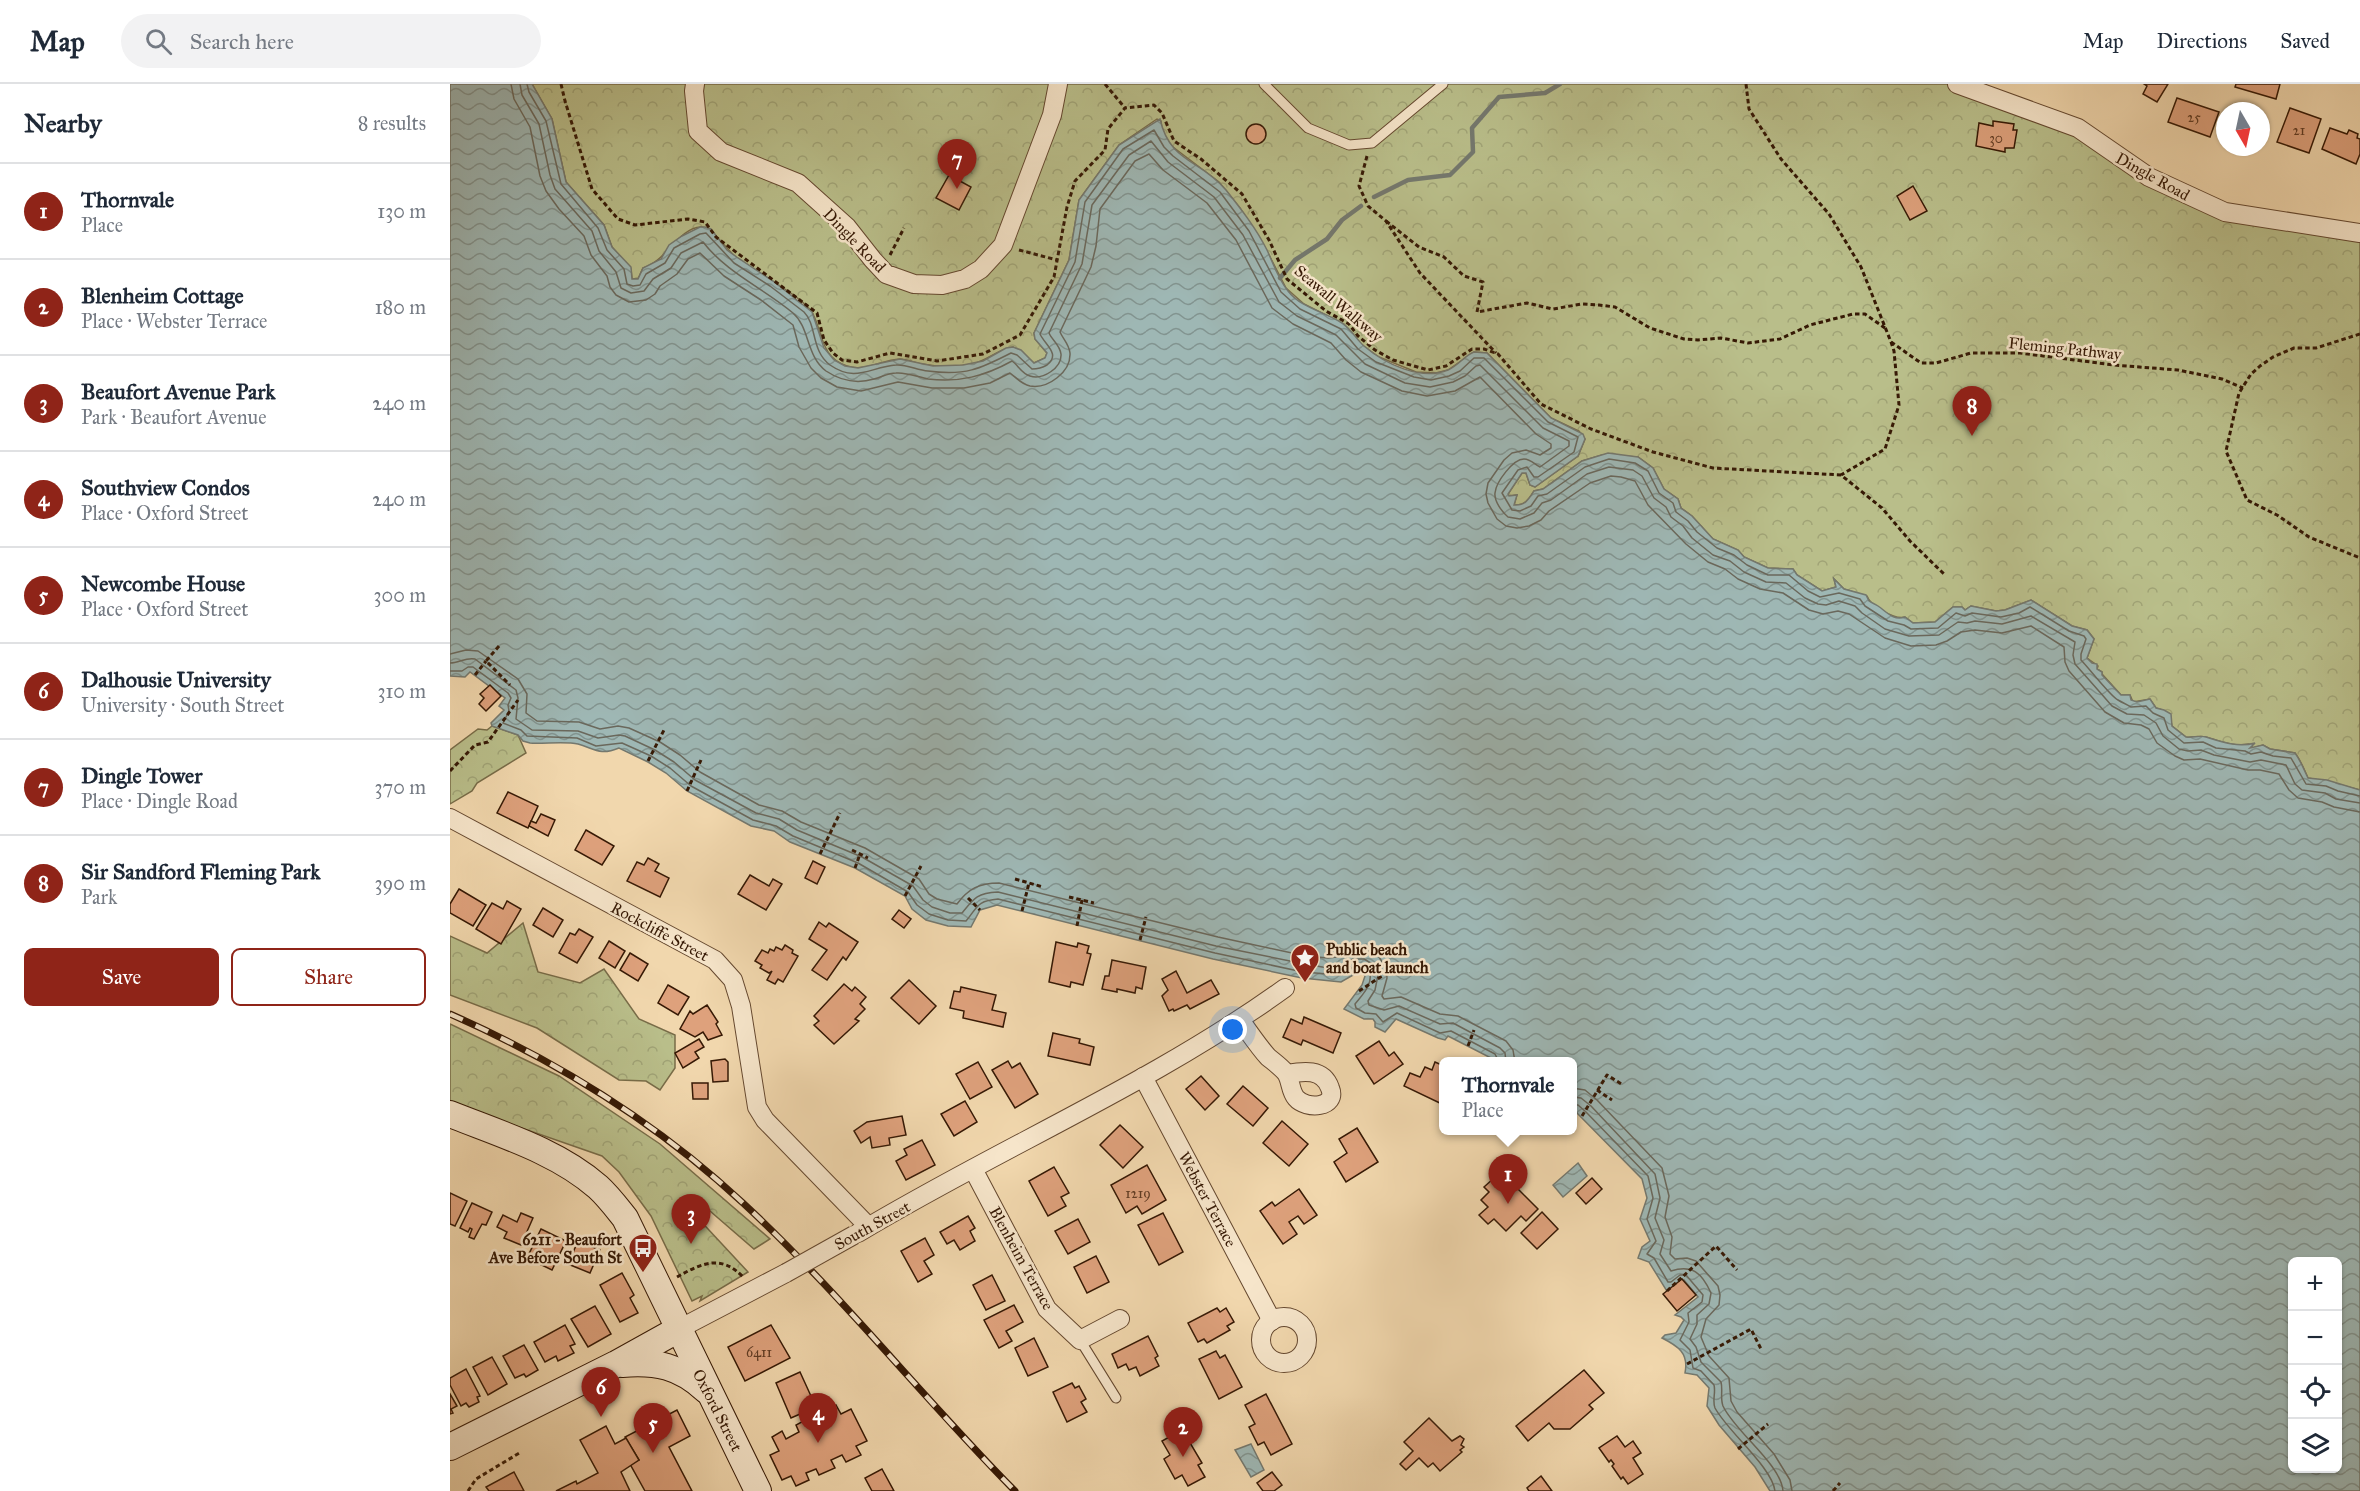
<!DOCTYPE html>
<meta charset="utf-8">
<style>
body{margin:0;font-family:"IM FELL Great Primer",serif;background:#f2f2f3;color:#1f2937}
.controls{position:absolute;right:18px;bottom:18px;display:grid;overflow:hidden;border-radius:9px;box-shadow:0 2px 4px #0004}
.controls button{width:54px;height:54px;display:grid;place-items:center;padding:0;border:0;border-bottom:2px solid #e0e1e3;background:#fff;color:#1f2937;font:30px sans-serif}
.compass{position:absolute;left:1766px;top:18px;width:54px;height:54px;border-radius:50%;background:#fff;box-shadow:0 2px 4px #0004;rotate:171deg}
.you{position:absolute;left:783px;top:946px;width:21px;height:21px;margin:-15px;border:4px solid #fff;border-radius:50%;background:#1a73e8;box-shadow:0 0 0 9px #1a73e833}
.badge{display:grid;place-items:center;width:39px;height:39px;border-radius:50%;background:#8f2418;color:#fff;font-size:20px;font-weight:700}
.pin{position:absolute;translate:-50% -50px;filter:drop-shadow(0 2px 3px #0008)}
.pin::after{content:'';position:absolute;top:32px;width:21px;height:18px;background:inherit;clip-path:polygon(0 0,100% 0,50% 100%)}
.popup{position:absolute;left:989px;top:973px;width:138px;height:78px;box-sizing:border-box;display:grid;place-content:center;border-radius:9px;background:#fff;filter:drop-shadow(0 2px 4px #0005);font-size:20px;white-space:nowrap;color:#747a83}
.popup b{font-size:22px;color:#1f2937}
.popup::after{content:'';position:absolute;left:50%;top:100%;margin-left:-12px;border:12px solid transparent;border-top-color:#fff}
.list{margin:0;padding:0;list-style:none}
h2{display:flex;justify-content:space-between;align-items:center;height:78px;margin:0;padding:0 24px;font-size:26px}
h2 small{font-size:20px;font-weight:400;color:#747a83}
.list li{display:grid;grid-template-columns:39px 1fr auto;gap:18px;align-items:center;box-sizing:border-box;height:96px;padding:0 24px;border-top:2px solid #e0e1e3}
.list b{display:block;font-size:22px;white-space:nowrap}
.list p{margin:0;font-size:20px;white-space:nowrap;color:#747a83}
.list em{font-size:20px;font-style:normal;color:#747a83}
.actions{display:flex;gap:12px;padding:18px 24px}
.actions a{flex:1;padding:14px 0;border:2px solid #8f2418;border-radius:9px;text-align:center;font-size:21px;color:#8f2418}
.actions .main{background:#8f2418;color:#fff}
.icon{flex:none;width:33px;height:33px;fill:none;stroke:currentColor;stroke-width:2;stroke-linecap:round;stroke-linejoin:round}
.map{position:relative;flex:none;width:1910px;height:1407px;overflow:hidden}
header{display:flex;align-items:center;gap:36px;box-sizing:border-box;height:84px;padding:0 30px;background:#fff;border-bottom:2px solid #e0e1e3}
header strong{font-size:28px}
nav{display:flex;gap:33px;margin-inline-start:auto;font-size:21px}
.search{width:420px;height:54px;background:#f2f2f3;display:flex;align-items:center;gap:15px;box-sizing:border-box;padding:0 21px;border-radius:33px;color:#747a83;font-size:22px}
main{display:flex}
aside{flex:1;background:#fff}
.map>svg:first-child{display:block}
.forest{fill:url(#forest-crowns);stroke:#786c48;stroke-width:1.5}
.water{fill:url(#water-waves);stroke:#74786e;stroke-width:1.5;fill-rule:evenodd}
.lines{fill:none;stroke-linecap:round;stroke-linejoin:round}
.shore{stroke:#6a685c;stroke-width:1.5}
.stream{stroke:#74786e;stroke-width:4.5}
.building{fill:#dea17c;stroke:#361905;stroke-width:1.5}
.lane-casing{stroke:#65482f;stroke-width:11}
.street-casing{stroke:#65482f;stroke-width:20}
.secondary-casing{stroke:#361905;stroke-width:28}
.path{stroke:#361905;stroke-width:3;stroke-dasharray:4.5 3;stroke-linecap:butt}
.lane{stroke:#f6e5ca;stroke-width:9}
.street{stroke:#f6e5ca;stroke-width:18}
.secondary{stroke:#f6e5ca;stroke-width:26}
.rail-casing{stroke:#361905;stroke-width:7}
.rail{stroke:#f6e5ca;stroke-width:4.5;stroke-dasharray:14;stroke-linecap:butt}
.street-bridge-casing{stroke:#65482f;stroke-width:20;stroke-linecap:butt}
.street-bridge{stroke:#f6e5ca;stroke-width:18}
.labels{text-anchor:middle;stroke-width:5;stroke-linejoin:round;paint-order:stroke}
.number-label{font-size:14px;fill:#603b23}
.street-label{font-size:16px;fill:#361905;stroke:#f6e5ca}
.poi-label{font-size:16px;font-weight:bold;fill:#361905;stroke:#f6e5ca;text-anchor:start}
</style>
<header>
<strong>Map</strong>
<div class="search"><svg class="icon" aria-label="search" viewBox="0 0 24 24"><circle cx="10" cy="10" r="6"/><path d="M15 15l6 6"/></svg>Search here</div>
<nav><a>Map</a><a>Directions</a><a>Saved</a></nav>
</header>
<main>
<aside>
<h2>Nearby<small>8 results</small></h2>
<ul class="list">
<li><span class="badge">1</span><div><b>Thornvale</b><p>Place</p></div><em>130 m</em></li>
<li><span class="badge">2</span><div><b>Blenheim Cottage</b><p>Place · Webster Terrace</p></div><em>180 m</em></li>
<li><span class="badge">3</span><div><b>Beaufort Avenue Park</b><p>Park · Beaufort Avenue</p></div><em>240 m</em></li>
<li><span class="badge">4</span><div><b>Southview Condos</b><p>Place · Oxford Street</p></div><em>240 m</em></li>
<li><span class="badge">5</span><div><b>Newcombe House</b><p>Place · Oxford Street</p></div><em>300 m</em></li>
<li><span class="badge">6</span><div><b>Dalhousie University</b><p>University · South Street</p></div><em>310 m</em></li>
<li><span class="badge">7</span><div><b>Dingle Tower</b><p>Place · Dingle Road</p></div><em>370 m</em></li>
<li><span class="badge">8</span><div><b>Sir Sandford Fleming Park</b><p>Park</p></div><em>390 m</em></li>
</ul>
<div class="actions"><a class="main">Save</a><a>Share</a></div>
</aside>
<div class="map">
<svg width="1910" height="1407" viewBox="0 0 1910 1407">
<defs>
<pattern id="forest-crowns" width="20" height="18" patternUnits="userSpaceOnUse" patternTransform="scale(1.5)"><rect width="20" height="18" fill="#b9be8a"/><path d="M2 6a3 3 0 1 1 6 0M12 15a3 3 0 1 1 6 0" fill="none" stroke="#a0a376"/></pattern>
<pattern id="water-waves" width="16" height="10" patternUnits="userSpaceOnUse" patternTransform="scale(1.5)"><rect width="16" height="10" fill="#9eb7b4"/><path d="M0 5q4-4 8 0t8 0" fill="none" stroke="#829490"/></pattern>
</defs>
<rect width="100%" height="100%" fill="#f1d7ad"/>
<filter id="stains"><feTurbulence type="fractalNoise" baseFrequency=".00333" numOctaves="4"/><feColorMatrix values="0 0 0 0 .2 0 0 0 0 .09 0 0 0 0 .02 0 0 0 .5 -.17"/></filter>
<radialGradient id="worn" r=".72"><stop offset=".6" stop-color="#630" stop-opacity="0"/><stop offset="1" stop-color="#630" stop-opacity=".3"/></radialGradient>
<g class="forest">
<path d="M 82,0 L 1526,0 L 1568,18 L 1732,112 L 1910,150 L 1910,706 C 1892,701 1876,697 1858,694 C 1854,685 1851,677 1845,669 L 1820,665 L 1813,661 L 1803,664 L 1799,660 C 1784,663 1770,657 1756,653 C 1750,651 1742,654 1736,653 L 1722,642 C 1719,629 1720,628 1706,624 L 1700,615 L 1683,618 L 1680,611 L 1671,611 L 1652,590 L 1652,588 L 1647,585 L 1648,582 L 1637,574 L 1644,555 L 1637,546 L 1622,542 L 1581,516 L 1555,526 L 1546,527 L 1521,522 L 1515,526 L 1512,523 L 1503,523 L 1485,538 L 1463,539 L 1455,533 C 1445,536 1420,522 1417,512 L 1394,505 L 1384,495 L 1386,503 L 1372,507 L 1347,491 L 1343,485 L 1318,484 L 1294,473 L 1288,466 L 1263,455 L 1242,432 L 1231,424 L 1228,415 L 1214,405 L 1203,384 L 1188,373 L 1152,371 L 1132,377 L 1093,405 L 1084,407 C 1079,415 1075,422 1064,421 L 1067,411 L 1059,412 L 1058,410 L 1072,389 L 1076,389 L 1080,401 L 1085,403 L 1128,372 L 1135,355 L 1129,347 L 1101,334 L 1037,269 L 1024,268 L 998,286 L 986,289 L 966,288 L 929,273 L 912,261 L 894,240 L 854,220 L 836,204 L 816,165 L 790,124 L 769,98 L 719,60 L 712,46 L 711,37 L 707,35 L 669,61 L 629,116 L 619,176 L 584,249 L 585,255 L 597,269 L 595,274 L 584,279 L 563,263 C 550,264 537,277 522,280 C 506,283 488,283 472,280 C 465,279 457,275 450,275 C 431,276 415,288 397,282 C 372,274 373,252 364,232 C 357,214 305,188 288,175 C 277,167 263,143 251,143 C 228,144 216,178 193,184 L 188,195 L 182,195 L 181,185 L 162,163 L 154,141 L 116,98 L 102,35 Z"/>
<polygon points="42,642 68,651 76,669 27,699 22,707 0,720 0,666 28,645 37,646"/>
<polygon points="73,839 88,888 130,899 154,885 189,935 225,951 225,984 210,1006 196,997 169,996 87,944 0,911 0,852 37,869"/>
<polygon points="0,940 109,992 210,1060 320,1155 304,1165 253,1121 245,1131 298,1188 250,1217 252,1212 242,1217 201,1132 169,1088 152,1072 0,1019"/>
</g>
<g class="water">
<path d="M 0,0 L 82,0 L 102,35 L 116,98 L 154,141 L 162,163 L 181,183 L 182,195 L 188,195 L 193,184 L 211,175 L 219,161 L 232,152 L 250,143 L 255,143 L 261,145 L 277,166 L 288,174 L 323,197 L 362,228 L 374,264 L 384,276 L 395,282 L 408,284 L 450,275 L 483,282 L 513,281 L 533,277 L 556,264 L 563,263 L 571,266 L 584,279 L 595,274 L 597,269 L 585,255 L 584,249 L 619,176 L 629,116 L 669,61 L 710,35 C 720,79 750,75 776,106 C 791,125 806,144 817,166 C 823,179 828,195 838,207 C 851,224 875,228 892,239 C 901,245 906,255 914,262 C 935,280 971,297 998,286 C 1009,281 1014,272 1024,268 L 1037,269 L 1101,334 L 1133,350 L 1135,355 L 1128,372 L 1085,403 L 1080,401 L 1076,389 L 1072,389 L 1058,410 L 1059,412 L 1067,411 L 1064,421 C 1075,422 1079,415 1084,407 L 1093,405 L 1132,377 L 1158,369 L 1188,373 L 1203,384 L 1214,405 L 1228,415 L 1231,424 L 1242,432 L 1263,455 L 1288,466 L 1294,473 L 1318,484 L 1343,485 L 1347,491 L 1372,507 L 1386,503 L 1384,495 L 1394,505 L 1416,511 L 1419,517 C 1422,519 1425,520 1428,522 C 1437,528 1443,537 1455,533 L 1463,539 L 1485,538 L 1503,523 L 1512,523 L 1515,526 L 1521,522 L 1546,527 L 1555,526 L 1581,516 L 1622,542 L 1637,546 L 1644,555 L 1637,574 L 1642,579 L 1647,580 L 1647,585 L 1652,588 L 1652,591 L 1671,611 L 1680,611 L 1681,616 L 1687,618 L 1700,615 L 1706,624 L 1714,626 L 1721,630 L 1722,642 L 1736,653 C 1743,654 1750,651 1756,653 C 1772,658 1788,664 1805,659 L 1800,664 L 1813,661 L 1820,665 L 1845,669 C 1851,677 1854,686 1858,694 L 1877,696 L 1910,706 L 1910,1407 L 1320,1407 L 1305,1383 L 1269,1341 L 1257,1322 L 1259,1304 L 1247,1291 L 1235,1289 C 1239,1269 1228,1262 1212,1254 L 1215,1251 L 1226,1249 L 1234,1236 L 1231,1233 L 1225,1231 L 1248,1213 L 1234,1196 L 1218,1209 L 1199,1178 L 1188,1174 L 1192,1163 L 1200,1157 L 1190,1135 L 1197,1114 L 1192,1095 L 1123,1025 L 1122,978 L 1043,977 L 1043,975 L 998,952 L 995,956 L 988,954 L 946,935 L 935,948 L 925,943 L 925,938 L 923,935 L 914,935 L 894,925 L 912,901 L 915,892 L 910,887 L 891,898 L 852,894 L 763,875 L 547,821 L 530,826 L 521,843 L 498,842 L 476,836 L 462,825 L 455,812 L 405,784 L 340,758 L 324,747 L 301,742 L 237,707 L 216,689 L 198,678 L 169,664 C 150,672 145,665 128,660 C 116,657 93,660 80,659 L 73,657 L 68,651 L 42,642 L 41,639 L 54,626 L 49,622 L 55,614 L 20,588 L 15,593 L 0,592 ZM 1842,1178 L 1888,1178 L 1888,1384 L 1842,1384 Z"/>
<polygon points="1128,1079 1137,1092 1113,1113 1103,1101"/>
<polygon points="801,1360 814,1386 801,1393 785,1366"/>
</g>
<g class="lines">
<g class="shore">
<path d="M 61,0 L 64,15 L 80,43 L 90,92 L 96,107 L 109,125 L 134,152 L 141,171 L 157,192 L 160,203 L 166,211 L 179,218 L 196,216 L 205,210 L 210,202 L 227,190 L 238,175 L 250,169 L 274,192 L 311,216 L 343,241 L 349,263 L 361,284 L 371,294 L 387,303 L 411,307 L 448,298 L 482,304 L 514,304 L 540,299 L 560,289 C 567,294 571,300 580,302 C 598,305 621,288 620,269 C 619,260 613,255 610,248 L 641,183 L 646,162 L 650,125 L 685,77 L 699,70 L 713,86 L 757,119 L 786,156 L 822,224 L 843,240 L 881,259 L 896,276 L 911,288 L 952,307 L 977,312 L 1005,307 L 1030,293 L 1086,350 L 1101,360 L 1101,364 L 1090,371 L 1076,366 L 1062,369 L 1054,376 L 1038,399 L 1036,410 L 1038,419 L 1047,435 L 1056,442 L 1067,444 L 1079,442 L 1091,436 L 1099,427 L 1140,399 L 1161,392 L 1171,393 L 1185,397 L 1198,421 L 1236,460 L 1258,478 L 1275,485 L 1288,495 L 1310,505 L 1333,509 L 1359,526 L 1373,530 L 1388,527 L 1399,530 L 1435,554 L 1461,562 L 1486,561 L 1497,557 L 1511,548 L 1525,546 L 1552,549 L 1581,542 L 1614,563 L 1615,578 L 1619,587 L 1655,628 L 1674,639 L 1691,641 L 1699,645 L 1707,659 L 1725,672 L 1734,676 L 1750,675 L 1798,686 L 1810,686 L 1829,690 L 1839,706 L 1848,714 L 1872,718 L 1884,723 L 1910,728"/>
<path d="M 70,0 L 72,11 L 89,40 L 100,91 L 105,105 L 142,147 L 149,167 L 166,188 L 171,204 L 181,209 L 194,207 L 203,195 L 221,184 L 231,169 L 253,158 C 277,189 313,204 343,229 C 360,244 356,272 376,287 C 391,297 407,300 424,295 C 432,293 438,289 446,289 C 456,288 468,293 478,295 C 509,299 535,292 562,277 C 568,281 572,290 580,292 C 593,296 612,284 611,270 C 610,261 602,256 599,249 L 632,180 L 642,121 L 679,71 L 701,57 L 718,78 L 764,113 L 793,151 L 829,218 L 847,232 L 886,251 L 915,280 L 955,299 L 980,303 L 1003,298 L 1015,292 L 1026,282 L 1030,281 L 1093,344 L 1119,357 L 1119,362 L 1090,383 C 1085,381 1081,375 1074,375 C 1063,375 1046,398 1045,409 C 1044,417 1052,428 1058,433 L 1070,435 L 1084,429 L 1092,419 L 1101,416 L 1137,390 L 1159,383 L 1183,386 L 1192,392 L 1204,414 L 1216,423 L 1221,433 L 1233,442 L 1242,454 L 1263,471 L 1280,477 L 1294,488 L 1316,498 L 1336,499 L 1355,514 L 1368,520 L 1376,521 L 1389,517 L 1405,522 L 1412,529 L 1435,545 L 1459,552 L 1489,551 L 1508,538 L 1517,539 L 1525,537 L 1552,540 L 1581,532 L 1625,558 L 1623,571 L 1625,580 L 1655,614 L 1662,622 L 1677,630 L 1694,631 L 1706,639 L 1713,652 L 1729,665 L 1738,667 L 1751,666 L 1764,671 L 1800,678 L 1811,676 L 1836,681 L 1845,700 L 1852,706 L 1875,709 L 1886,715 L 1910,719"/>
<path d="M 77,0 L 79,8 L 96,37 L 111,100 L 148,144 L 157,166 L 174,185 L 177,200 L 183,202 L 190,201 L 196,190 L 215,179 L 224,164 L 250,150 L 256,149 L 284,179 L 320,202 L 354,228 C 367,241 361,267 380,281 C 406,299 420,283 446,281 C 456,280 467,286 478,287 C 515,292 530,285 561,269 L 567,271 L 582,285 C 588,285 592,284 597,281 C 611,270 595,261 590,250 L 625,178 L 635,118 L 673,65 L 704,46 L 714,63 L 723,72 L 770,108 L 799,147 L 831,208 L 850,225 L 891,245 L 908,265 L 926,278 L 964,293 L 981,296 L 999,292 L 1010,287 L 1024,274 L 1034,274 L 1098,338 L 1128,353 L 1124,368 L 1088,393 L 1084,393 L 1077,383 L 1068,386 L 1052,409 L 1062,426 L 1070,427 L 1081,422 L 1088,412 L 1097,410 L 1135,383 L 1159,375 L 1185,379 L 1198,387 L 1209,409 L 1223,419 L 1226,428 L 1238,437 L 1247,448 L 1267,464 L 1284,471 L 1297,481 L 1318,491 L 1339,491 L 1358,507 L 1370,513 L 1389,509 L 1410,515 L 1415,522 L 1438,537 L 1454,541 L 1461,545 L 1488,544 L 1506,529 L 1515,532 L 1522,529 L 1551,533 L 1569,529 L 1580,523 L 1619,547 L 1634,552 L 1636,555 L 1631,570 L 1631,576 C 1638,583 1661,613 1668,616 C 1673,619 1676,620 1681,623 L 1696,622 L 1703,629 L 1714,634 L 1718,646 L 1734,659 L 1753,658 L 1766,664 L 1795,667 L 1801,670 L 1811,668 L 1823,672 L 1841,674 L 1856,700 L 1876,702 L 1888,707 L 1910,712"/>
<path d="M 0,570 L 16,566 L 28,567 L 68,595 L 77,610 L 76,629 L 87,637 L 129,638 L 150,645 L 168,642 L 179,644 L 210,658 L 230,671 L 250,688 L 309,721 L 332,727 L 351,738 L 415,764 L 469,795 L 479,810 L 487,815 L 507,820 C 518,805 529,799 549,799 L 768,853 L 856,872 L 878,874 L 887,873 L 901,866 L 917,866 L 929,873 L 936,884 L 937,894 L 932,912 L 934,915 L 951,913 L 990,930 L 1008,932 L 1056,957 L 1063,966 L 1065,978"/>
<path d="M 0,579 C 9,579 16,573 25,575 L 66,606 L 68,614 L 66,635 L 82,646 L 128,647 L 148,654 L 169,651 L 175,652 L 205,666 L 224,678 L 245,696 L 306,729 L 329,735 L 347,746 L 412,773 L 463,802 L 473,816 L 482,823 L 500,829 L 512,829 C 524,814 527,809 548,808 L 766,862 L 855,880 L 878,884 L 889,882 L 903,875 L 914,875 L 924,881 L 928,891 L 925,906 L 918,917 L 919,921 L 934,926 L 949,922 L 990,940 L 1003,939 L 1050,964 L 1055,969 L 1056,978"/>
<path d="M 0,587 L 12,587 L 18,583 L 23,583 L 58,609 L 61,614 L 58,621 L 59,627 L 53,639 L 71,646 L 77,652 L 127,654 L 146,662 L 172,659 L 201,672 L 220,684 L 241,702 L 303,736 L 326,742 L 343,752 L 408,779 L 458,808 L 467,821 L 479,830 L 498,836 L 516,837 C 528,823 526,817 548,815 L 765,869 L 853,888 L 890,891 L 903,883 L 912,882 L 919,886 C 924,900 913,910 905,920 L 906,924 L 915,929 L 926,930 L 933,938 L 947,929 L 990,949 L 1001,947 L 1045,970 L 1049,978"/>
<polyline points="1122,1004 1135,1006 1147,1016 1212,1084 1219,1112 1215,1133 1222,1153 1220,1170 1225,1175 1237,1174 1246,1177 1268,1202 1270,1211 1269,1221 1256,1235 1251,1253 1259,1272 1279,1294 1281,1317 1287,1328 1324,1370 1340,1396 1342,1407"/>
<path d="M 1122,1013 L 1131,1014 L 1141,1022 L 1205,1090 L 1210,1114 L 1205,1134 L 1214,1156 L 1210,1170 L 1221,1187 C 1242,1180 1252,1189 1261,1209 L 1259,1220 L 1247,1231 L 1247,1240 L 1240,1255 L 1246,1263 L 1251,1278 L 1271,1298 C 1273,1306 1270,1314 1273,1322 C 1285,1348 1331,1380 1333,1407"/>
<path d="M 1122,1021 L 1128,1021 L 1136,1028 L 1198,1092 L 1203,1114 L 1197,1135 L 1206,1157 L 1197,1170 L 1204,1174 L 1218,1198 L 1221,1198 L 1230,1191 L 1236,1191 L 1253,1211 L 1252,1218 L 1238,1229 L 1239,1238 L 1230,1256 L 1240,1266 L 1243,1284 L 1251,1287 L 1264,1301 C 1266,1308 1262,1317 1265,1324 C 1278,1348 1322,1383 1325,1407"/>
</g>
<g class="stream">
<polyline points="924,113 958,96 1000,91 1023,68 1022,44 1049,13 1095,9 1110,0"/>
<polyline points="830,194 845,176 877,155 892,136 911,122"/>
</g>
</g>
<g class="building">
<polygon points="1694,0 1718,0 1707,18 1693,10 1697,2"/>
<polygon points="1786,0 1830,0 1826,15 1785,3"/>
<polygon points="1727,14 1769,28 1760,53 1718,38"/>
<polygon points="1840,24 1871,35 1859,69 1827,58"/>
<polygon points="1543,37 1564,40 1563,46 1567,46 1564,64 1555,64 1555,68 1526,62 1529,39 1543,42"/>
<circle cx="806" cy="50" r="10"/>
<polygon points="1880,44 1897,50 1899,46 1908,50 1907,54 1910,55 1910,70 1906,80 1872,65"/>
<polygon points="499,91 521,103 509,126 486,114"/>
<polygon points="1463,102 1477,127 1460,136 1447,112"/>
<polygon points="40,601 51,612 36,627 29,620 34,614 30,610"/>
<polygon points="58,708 88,722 78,744 47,729"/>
<polygon points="91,730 105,736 98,752 79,742 81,737 86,739"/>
<polygon points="136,746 164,762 152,781 125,766"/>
<polygon points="198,774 209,780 205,787 219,794 210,813 177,797 187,778 194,781"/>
<polygon points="363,777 375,783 367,800 355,794"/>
<polygon points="300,791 319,802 323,795 332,800 316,826 288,810"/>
<polygon points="9,805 36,821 23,842 0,829 0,820"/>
<polygon points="57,817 71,825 51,860 26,845 42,819 53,825"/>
<polygon points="93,824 113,836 103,853 83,841"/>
<polygon points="449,826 461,835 454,844 442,835"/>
<polygon points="369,838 376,843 379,839 408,858 396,876 393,873 377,896 362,886 377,866 359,855"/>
<polygon points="129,845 143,853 127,879 109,869 120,849 125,851"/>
<polygon points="159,857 175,867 165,884 149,874"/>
<polygon points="606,858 627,863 628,859 639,862 637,869 641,870 633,901 621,898 620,903 599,898"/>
<polygon points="335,861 343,866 342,869 348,872 333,898 328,895 325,900 317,896 322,887 319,889 310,884 312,881 305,877 312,866 318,869 320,865 324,867 326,863 332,866"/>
<polygon points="180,869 198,880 188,897 170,886"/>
<polygon points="662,876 696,883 692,905 686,903 685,909 667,905 667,908 652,905 655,892 659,892"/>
<polygon points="726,887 737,909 761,896 769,910 740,925 737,921 724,927 723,925 719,927 712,912 718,906 712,895"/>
<polygon points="459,896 486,922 469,940 441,914"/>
<polygon points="394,900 402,907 405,903 416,913 410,920 415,925 405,935 409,937 384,960 364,941 369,937 364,932"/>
<polygon points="218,901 239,913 228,931 208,919"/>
<polygon points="511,903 546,911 542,926 556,929 553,943 513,934 514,927 500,924 504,907 510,908"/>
<polygon points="257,921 268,938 266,940 272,951 258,956 253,948 245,953 230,945 240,927 243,930"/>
<polygon points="854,933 891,949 883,969 853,956 851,961 833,953 841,935 852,940"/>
<polygon points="603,949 630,955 629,959 644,963 640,981 598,972"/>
<polygon points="249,955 254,963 245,968 249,974 233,984 225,969"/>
<polygon points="929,957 939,972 944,968 953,980 924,1000 906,972"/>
<polygon points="275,975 278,978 278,997 263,998 261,977"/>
<polygon points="558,977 562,984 570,979 588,1010 565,1024 542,986"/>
<polygon points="528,978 542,1003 520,1015 506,990"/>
<polygon points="985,978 994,982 994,1021 954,1002 960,989 970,993 975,983 982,986"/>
<polygon points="751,992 769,1012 755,1026 736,1005"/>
<polygon points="242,999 258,999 258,1015 243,1015"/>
<polygon points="793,1002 818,1024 803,1042 777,1020"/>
<polygon points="515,1017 527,1038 504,1052 491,1030"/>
<polygon points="452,1032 456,1051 439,1054 440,1061 422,1064 420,1053 411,1059 404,1047 417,1038"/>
<polygon points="832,1037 858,1060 839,1082 813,1059"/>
<polygon points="670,1041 693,1063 673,1084 650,1061"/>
<polygon points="907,1044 928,1078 896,1098 884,1078 897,1069 889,1055"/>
<polygon points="472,1056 485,1081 456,1096 446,1077 457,1071 454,1065"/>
<polygon points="697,1081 716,1116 692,1130 687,1122 676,1129 661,1101"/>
<polygon points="604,1083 619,1109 611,1113 616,1122 598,1132 579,1097"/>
<polygon points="1055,1092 1088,1125 1076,1137 1071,1132 1056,1147 1044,1135 1038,1140 1029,1131 1038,1123 1031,1116 1039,1108 1034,1103 1044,1094 1048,1099"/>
<polygon points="1142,1094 1152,1105 1136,1120 1126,1109"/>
<polygon points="849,1105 867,1131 854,1140 848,1132 839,1138 847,1150 833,1160 810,1127 822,1118 825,1122"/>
<polygon points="0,1109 17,1117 5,1142 0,1140"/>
<polygon points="22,1119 42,1128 36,1141 32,1140 24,1155 19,1153 22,1145 20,1144 18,1148 10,1144"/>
<polygon points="1092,1128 1108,1145 1087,1165 1071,1149"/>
<polygon points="71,1129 83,1134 71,1161 54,1154 57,1148 47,1143 53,1131 67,1138"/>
<polygon points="713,1129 733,1168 709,1181 688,1141"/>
<polygon points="518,1132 525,1144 520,1147 525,1157 510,1166 504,1156 497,1160 490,1148"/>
<polygon points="628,1135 640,1158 618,1170 605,1147"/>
<polygon points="91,1145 116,1157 102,1186 77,1174"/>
<polygon points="475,1154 484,1171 474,1177 482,1190 468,1198 451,1167"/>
<polygon points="128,1157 150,1166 140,1189 118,1180"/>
<polygon points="646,1172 659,1198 637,1209 624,1183"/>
<polygon points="172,1189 184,1211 180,1214 188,1229 170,1238 150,1201"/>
<polygon points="542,1191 555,1217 536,1226 523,1201"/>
<polygon points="1232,1195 1246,1211 1227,1227 1213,1210"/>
<polygon points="564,1221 573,1238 556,1247 562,1257 549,1264 534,1236"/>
<polygon points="145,1222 161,1250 138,1263 121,1235"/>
<polygon points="767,1224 770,1228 776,1224 784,1238 777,1242 780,1246 757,1259 754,1255 748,1258 738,1239"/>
<polygon points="115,1241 125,1260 120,1262 124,1269 108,1277 106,1272 95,1278 84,1258"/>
<polygon points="321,1241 340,1274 295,1297 278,1263"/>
<polygon points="698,1252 708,1272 705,1274 709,1282 690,1292 686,1283 679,1286 676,1280 668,1284 662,1270"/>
<polygon points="584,1254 598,1283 578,1292 565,1264"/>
<polygon points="74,1261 88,1286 76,1293 74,1290 65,1294 53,1272"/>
<polygon points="766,1267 770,1274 775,1271 792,1303 769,1315 749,1275"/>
<polygon points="42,1273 57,1300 38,1311 23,1283"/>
<polygon points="16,1285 30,1312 27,1313 29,1318 19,1323 16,1319 11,1322 0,1301 0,1294"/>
<polygon points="1134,1286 1154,1309 1139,1321 1143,1325 1120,1345 1104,1345 1099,1339 1078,1357 1066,1342"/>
<polygon points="350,1288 366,1323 341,1334 326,1299"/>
<polygon points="622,1299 625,1304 629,1302 636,1315 631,1318 637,1328 617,1338 603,1308"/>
<polygon points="0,1310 7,1322 1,1325 3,1329 0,1330"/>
<polygon points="816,1310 842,1360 821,1371 814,1358 808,1361 799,1343 805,1340 795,1321"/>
<polygon points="386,1321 391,1330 401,1325 417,1357 406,1362 411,1371 396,1378 392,1371 381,1376 385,1384 369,1391 366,1385 356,1389 359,1396 346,1402 341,1392 332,1396 320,1371 329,1367 322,1353 332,1347 336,1355 349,1348 346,1341 359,1334 363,1341 374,1336 371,1329"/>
<polygon points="227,1326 240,1352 219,1363 242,1407 195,1407 180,1380 189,1376 175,1353"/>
<polygon points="979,1334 1002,1357 1010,1352 1014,1355 1011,1361 1014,1363 1010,1366 1012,1368 990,1387 983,1379 978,1383 969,1374 956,1386 950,1380 963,1367 954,1358"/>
<polygon points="156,1342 165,1360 176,1354 189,1376 171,1388 180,1407 106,1407 126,1397 127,1400 148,1389 130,1356"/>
<polygon points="728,1348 735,1360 739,1357 752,1379 748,1381 755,1393 738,1402 732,1391 725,1395 714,1375 720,1371 712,1357"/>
<polygon points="1167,1352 1175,1363 1183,1357 1191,1369 1183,1374 1193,1390 1178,1400 1173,1393 1171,1395 1162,1382 1164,1380 1161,1376 1159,1378 1149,1364"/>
<polygon points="432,1385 444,1407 422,1407 415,1394"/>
<polygon points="64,1388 74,1407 39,1407 36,1403"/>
<polygon points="822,1388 832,1401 824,1407 813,1407 807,1399"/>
<polygon points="1091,1392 1102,1407 1079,1407 1077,1404"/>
</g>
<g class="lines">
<g class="lane-casing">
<g id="lane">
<polyline points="814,0 858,44 899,61 922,59 993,0"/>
<polyline points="630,1256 666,1314"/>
</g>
</g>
<g class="street-casing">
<g id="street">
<polyline points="245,0 244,7 248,47 271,68 348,99 397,143 423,176 436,190 464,200 492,201 515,195 531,185 553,161 602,31 608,0"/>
<polyline points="1507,0 1628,44 1699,93 1775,128 1910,149"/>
<polyline points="0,734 265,876 283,896 291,922 307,1023 315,1036 418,1142"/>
<path d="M 790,936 C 799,948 808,962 818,973 C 824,978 831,983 836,989 C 841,996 840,1007 846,1014 C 856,1026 888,1024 880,1004 C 873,984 853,987 837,990"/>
<polyline points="693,993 822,1237"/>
<polyline points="523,1085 597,1225 630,1256 670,1235"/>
<path d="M 408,1149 C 549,1064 702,1000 835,904"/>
<circle cx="834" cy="1256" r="23"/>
<polyline points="229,1245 336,1189"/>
</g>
</g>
<g class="secondary-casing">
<g id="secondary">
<path d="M 0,1030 C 50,1050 107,1067 148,1103 C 158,1112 167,1124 175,1134 L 308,1407"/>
<path d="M 172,1280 C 206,1277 230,1282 256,1306"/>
<polyline points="0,1363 166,1280 229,1245"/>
</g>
</g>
<g class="path">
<polyline points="111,0 115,17 142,105 168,135 185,141 238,135 255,138 266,153 367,229 374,256 383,269 392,276 407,278 440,269 487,277 533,270 570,251 604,193 617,123 625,97 655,66 658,45 675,24 704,21 712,29 724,57 751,75 792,110 819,156 837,195 876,227 899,240 908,252 925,266 943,276 978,286 996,282 1022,265 1034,265 1048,270 1091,320 1141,345 1203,368 1263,384 1391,391 1432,424 1460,457 1495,491"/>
<polyline points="655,0 675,24"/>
<polyline points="1296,0 1299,25 1331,75 1379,130 1411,183 1441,258 1444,267 1449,321 1435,365 1391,391"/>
<polyline points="917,72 909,102 918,122 936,137 970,189 1046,269"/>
<polyline points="936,137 969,163 994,173 1014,192 1033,198 1027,228 1077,219 1103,225 1132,220 1149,221 1165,223 1200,244 1234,255 1248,256 1271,254 1298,259 1330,255 1360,241 1403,230 1415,230 1435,244"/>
<polyline points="569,166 607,176"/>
<polyline points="440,171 454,144"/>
<polyline points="1910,250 1866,264 1844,264 1823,273 1810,282 1801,290 1789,309 1776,367 1797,416 1827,431 1859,453 1910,474"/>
<polyline points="1441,258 1471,279 1486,279 1521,269 1570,269 1664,281 1728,286 1772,295 1793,304"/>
<polyline points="49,562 36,577 60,601"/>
<polyline points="25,591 36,577"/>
<polyline points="198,677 214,646"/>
<polyline points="0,687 25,661 38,658 68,616"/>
<polyline points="237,707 251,676"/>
<polyline points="402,766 418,774"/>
<polyline points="370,770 390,729"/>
<polyline points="405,784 410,770"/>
<polyline points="565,795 593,803"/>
<polyline points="455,812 471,782"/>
<polyline points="619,813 644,819"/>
<polyline points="518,814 530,826"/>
<polyline points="572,827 579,799"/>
<polyline points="627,842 632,816"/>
<polyline points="690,856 696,833"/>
<polyline points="909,907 935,890"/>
<polyline points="1018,962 1024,946"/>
<polyline points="1147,1006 1162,1016"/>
<polyline points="1132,1032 1157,991 1173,1001"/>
<path d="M 227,1193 C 252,1179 271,1170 293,1193"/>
<polyline points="1217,1207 1266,1162 1287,1186"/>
<polyline points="1237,1280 1301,1245 1311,1265"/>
<polyline points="1288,1365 1318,1340"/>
<polyline points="18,1407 26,1395 71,1368"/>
<polyline points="1383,1407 1390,1399"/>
</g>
<use href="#lane" class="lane"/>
<use href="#street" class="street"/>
<use href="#secondary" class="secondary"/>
<g class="rail-casing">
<path id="rail" d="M 0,930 C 107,977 207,1039 293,1119 C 390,1209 472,1313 565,1407"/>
</g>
<use href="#rail" class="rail"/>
<g class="street-bridge-casing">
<polyline id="street-bridge" points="336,1189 404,1151"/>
</g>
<use href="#street-bridge" class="street-bridge"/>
</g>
<defs>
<g id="sight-pin" transform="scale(1.5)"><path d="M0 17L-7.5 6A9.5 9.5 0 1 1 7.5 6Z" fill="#8f2418" stroke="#f6e5ca"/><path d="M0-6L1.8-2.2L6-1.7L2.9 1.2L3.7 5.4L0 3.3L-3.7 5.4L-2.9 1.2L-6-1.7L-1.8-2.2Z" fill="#fff"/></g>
<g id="bus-pin" transform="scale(1.5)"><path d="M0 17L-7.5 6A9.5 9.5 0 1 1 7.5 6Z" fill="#8f2418" stroke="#f6e5ca"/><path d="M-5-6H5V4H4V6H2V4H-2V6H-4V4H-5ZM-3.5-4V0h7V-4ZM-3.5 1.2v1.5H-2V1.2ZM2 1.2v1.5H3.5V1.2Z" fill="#fff"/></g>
</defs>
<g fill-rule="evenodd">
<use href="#sight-pin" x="855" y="874"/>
<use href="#bus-pin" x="193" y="1164"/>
</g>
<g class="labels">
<g class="number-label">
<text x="1744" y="38">25</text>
<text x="1849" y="51">21</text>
<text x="1546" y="59">30</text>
<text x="688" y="1114">1219</text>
<text x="309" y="1273">6411</text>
</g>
<g class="street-label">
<text transform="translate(1703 92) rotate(29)" y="6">Dingle Road</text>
<text transform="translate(405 156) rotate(46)" y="6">Dingle Road</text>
<text transform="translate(889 219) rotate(40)" y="6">Seawall Walkway</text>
<text transform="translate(1615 264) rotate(6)" y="6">Fleming Pathway</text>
<text transform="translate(210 847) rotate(28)" y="6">Rockcliffe Street</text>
<text transform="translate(758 1115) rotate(62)" y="6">Webster Terrace</text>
<text transform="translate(422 1141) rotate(-29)" y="6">South Street</text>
<text transform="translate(572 1174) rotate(61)" y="6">Blenheim Terrace</text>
<text transform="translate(268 1326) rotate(63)" y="6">Oxford Street</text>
</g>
<g class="poi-label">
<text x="876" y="871">Public beach<tspan x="876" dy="18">and boat launch</tspan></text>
<text x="172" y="1161" text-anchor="end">6211 - Beaufort<tspan x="172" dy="18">Ave Before South St</tspan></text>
</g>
</g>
<rect width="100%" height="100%" filter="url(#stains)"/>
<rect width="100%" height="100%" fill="url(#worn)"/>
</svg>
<div class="controls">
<button>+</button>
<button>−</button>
<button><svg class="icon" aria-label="locate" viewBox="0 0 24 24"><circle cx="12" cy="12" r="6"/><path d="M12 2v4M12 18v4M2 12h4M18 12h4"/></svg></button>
<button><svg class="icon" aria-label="layers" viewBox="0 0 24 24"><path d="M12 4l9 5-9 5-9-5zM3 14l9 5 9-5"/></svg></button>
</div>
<svg class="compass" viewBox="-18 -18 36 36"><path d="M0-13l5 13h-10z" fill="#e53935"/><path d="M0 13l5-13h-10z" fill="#747a83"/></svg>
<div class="you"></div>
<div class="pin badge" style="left:1058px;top:1120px">1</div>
<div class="popup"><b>Thornvale</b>Place</div>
<div class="pin badge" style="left:733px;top:1373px">2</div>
<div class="pin badge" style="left:241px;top:1160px">3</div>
<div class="pin badge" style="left:368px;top:1359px">4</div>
<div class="pin badge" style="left:203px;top:1369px">5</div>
<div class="pin badge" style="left:151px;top:1333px">6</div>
<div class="pin badge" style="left:507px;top:105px">7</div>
<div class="pin badge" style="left:1522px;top:352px">8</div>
</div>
</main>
